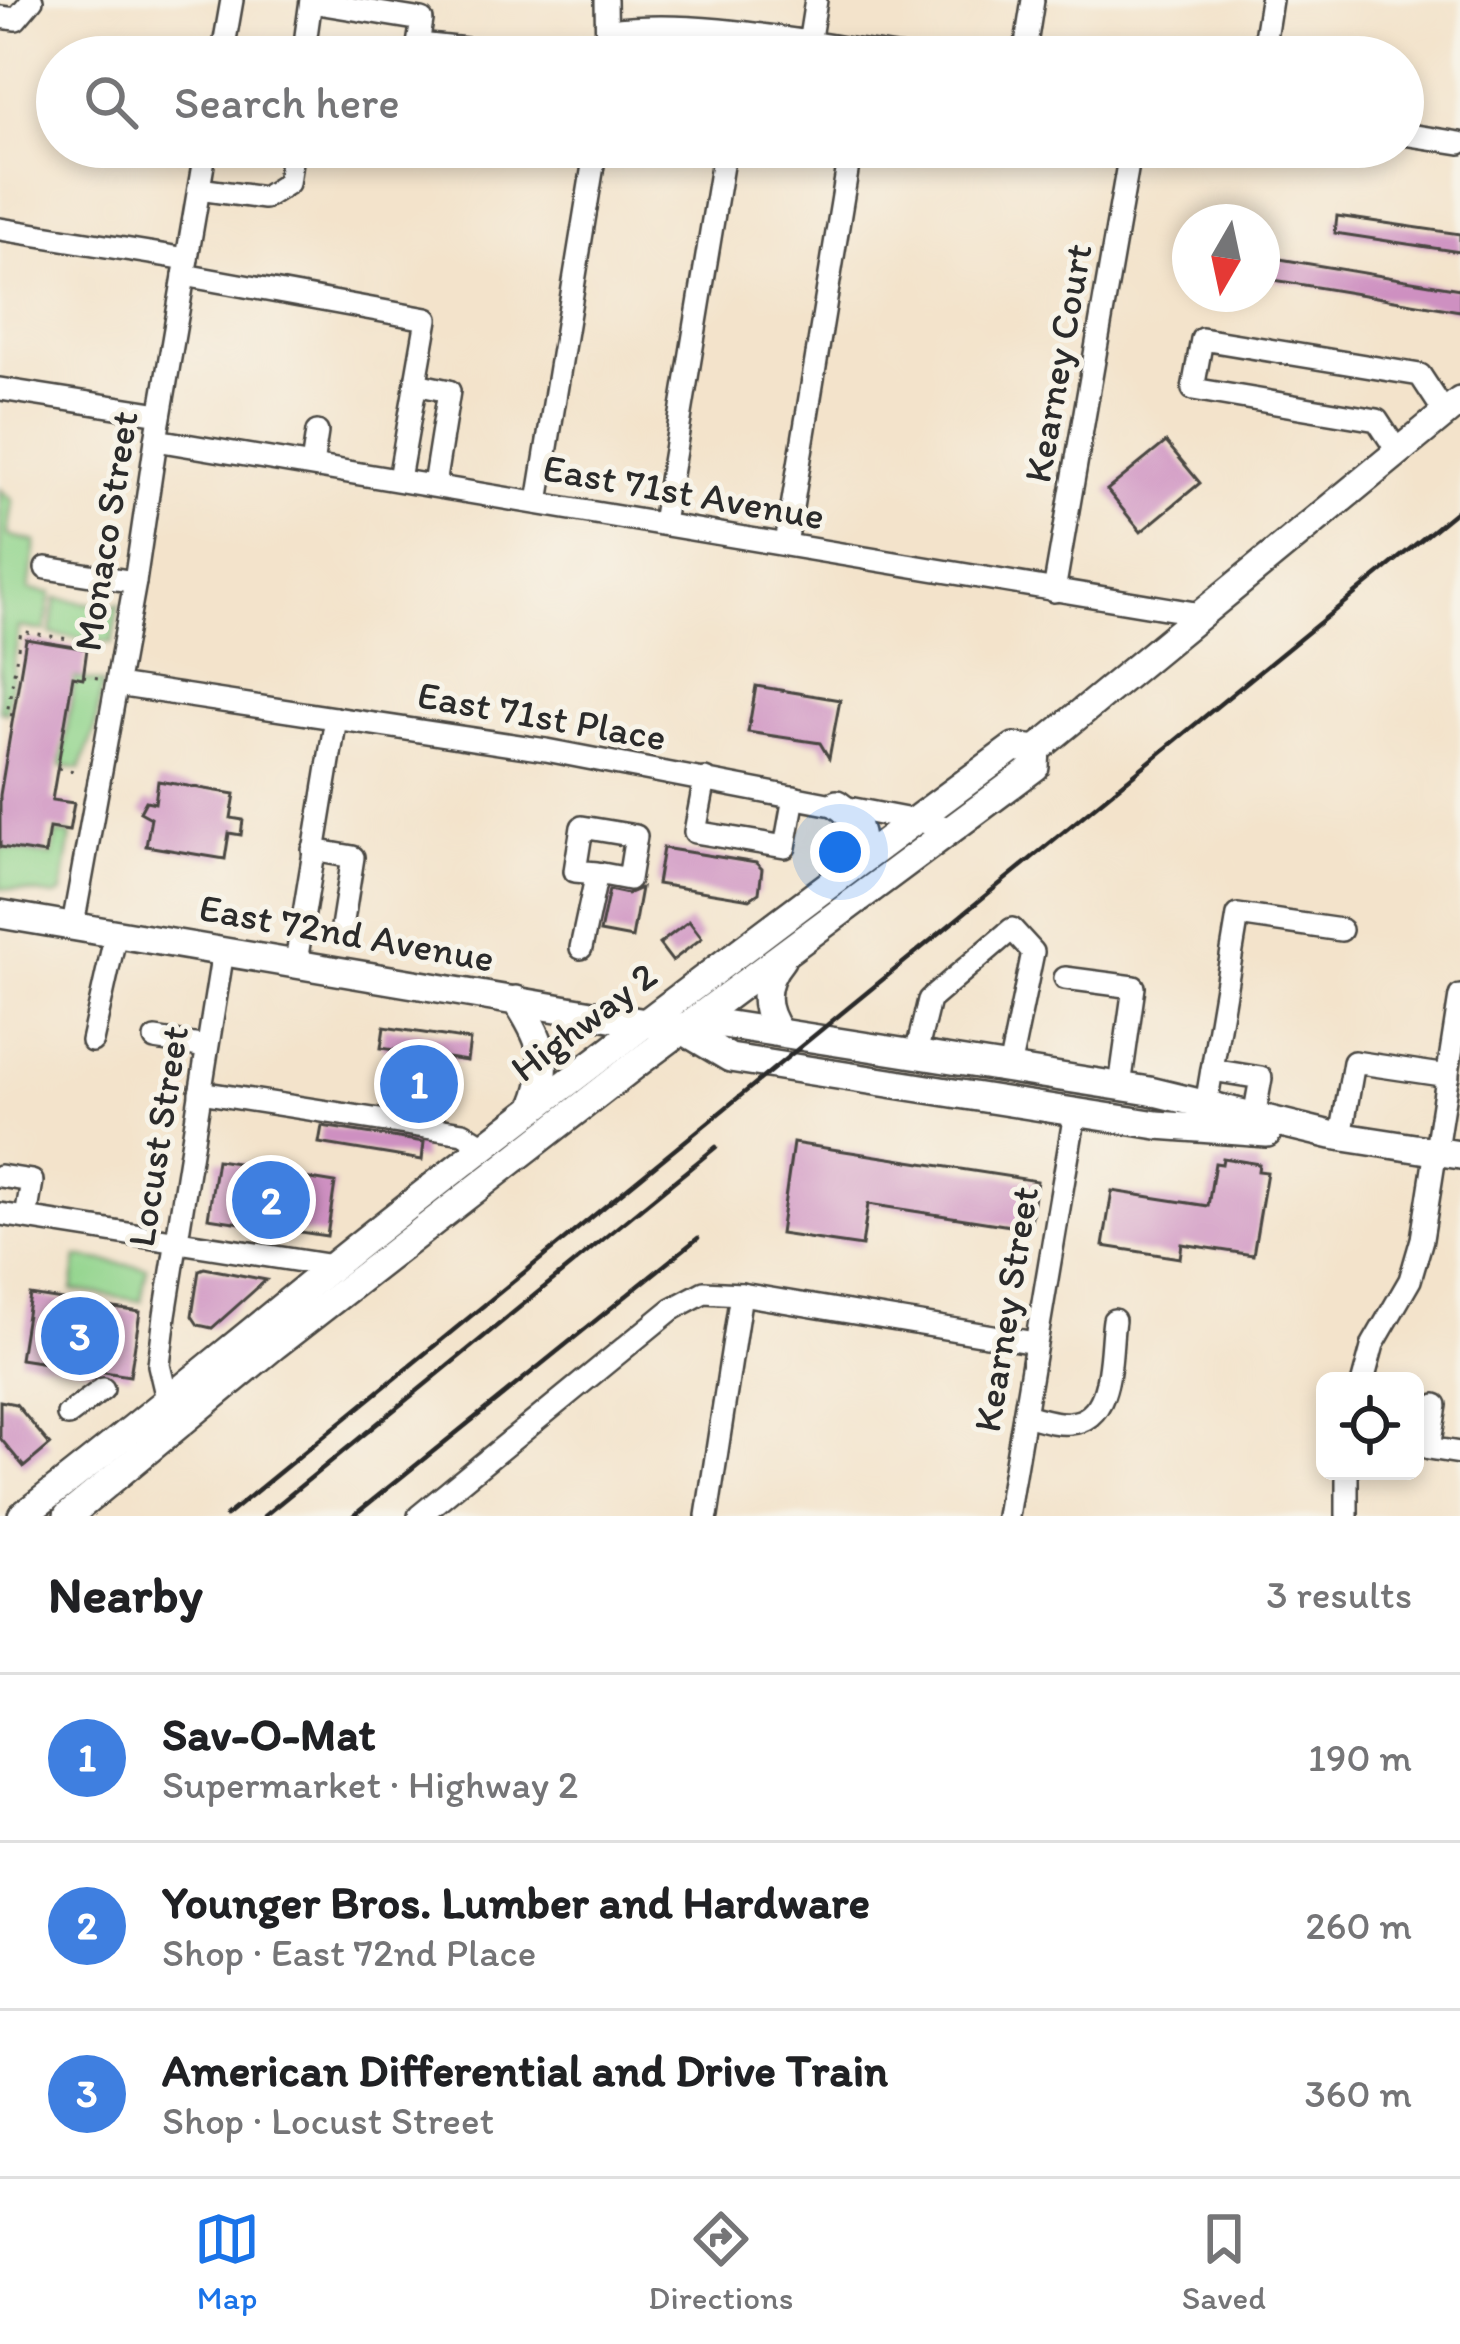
<!DOCTYPE html>
<meta charset="utf-8">
<style>
body{margin:0;font-family:Itim,sans-serif;background:#f6f6f6;color:#202124}
.controls{position:absolute;right:36px;bottom:36px;display:grid;overflow:hidden;border-radius:18px;box-shadow:0 6px 18px #0003}
.controls button{width:108px;height:108px;display:grid;place-items:center;padding:0;border:0;border-bottom:3px solid #e0e0e0;background:#fff;color:#202124;font:60px sans-serif}
.compass{position:absolute;left:1172px;top:204px;width:108px;height:108px;border-radius:50%;background:#fff;box-shadow:0 6px 18px #0003;rotate:189deg}
.you{position:absolute;left:840px;top:852px;width:42px;height:42px;margin:-30px;border:9px solid #fff;border-radius:50%;background:#1a73e8;box-shadow:0 0 0 18px #1a73e833}
.badge{display:grid;place-items:center;width:78px;height:78px;border-radius:50%;background:#1a73e8;color:#fff;font-size:39px;font-weight:700}
.pin{position:absolute;translate:-50% -50%;border:6px solid #fff;box-shadow:0 3px 12px #0006}
.list{margin:0;padding:0;list-style:none}
h2{display:flex;justify-content:space-between;align-items:center;height:156px;margin:0;padding:0 48px;font-size:51px}
h2 small{font-size:39px;font-weight:400;color:#757577}
.list li{display:grid;grid-template-columns:78px 1fr auto;gap:36px;align-items:center;box-sizing:border-box;height:168px;padding:0 48px;border-top:3px solid #e0e0e0}
.list b{display:block;font-size:45px;white-space:nowrap}
.list p{margin:0;font-size:39px;white-space:nowrap;color:#757577}
.list em{font-size:39px;font-style:normal;color:#757577}
.icon{flex:none;width:66px;height:66px;fill:none;stroke:currentColor;stroke-width:2;stroke-linecap:round;stroke-linejoin:round}
.map{position:relative;flex:none;width:1460px;height:1516px;overflow:hidden}
.search{position:absolute;background:#fff;box-shadow:0 6px 18px #0003;left:36px;right:36px;top:36px;height:132px;display:flex;align-items:center;gap:30px;box-sizing:border-box;padding:0 42px;border-radius:66px;color:#757577;font-size:45px}
.sheet{height:660px;background:#fff}
nav{display:flex;justify-content:space-around;align-items:center;box-sizing:border-box;height:168px;border-top:3px solid #e0e0e0;background:#fff;font-size:33px;color:#757577}
nav a{display:grid;justify-items:center;gap:6px}
nav .on{color:#1a73e8}
.map>svg:first-child{display:block}
.green{fill:#91d48c;stroke:#5e805c;stroke-width:3}
.building{fill:#ce90c1}
.lines{fill:none;stroke-linecap:round;stroke-linejoin:round}
.minor-casing{stroke:#494743;stroke-width:26}
.major-casing{stroke:#494743;stroke-width:32}
.path{stroke:#494743;stroke-width:3;stroke-dasharray:3 9;stroke-linecap:butt}
.minor{stroke:#fff;stroke-width:21}
.major{stroke:#fff;stroke-width:27}
.rail{stroke:#2b2b2b;stroke-width:4.5}
.labels{text-anchor:middle;stroke-width:10;stroke-linejoin:round;paint-order:stroke}
.street-label{font-size:39px;fill:#2b2b2b;stroke:#f7f3e8}
</style>
<div class="map">
<svg width="1460" height="1516" viewBox="0 0 1460 1516">
<rect width="100%" height="100%" fill="#f7f3e8"/>
<filter id="ink" filterUnits="userSpaceOnUse"><feTurbulence type="fractalNoise" baseFrequency=".00833" numOctaves="2"/><feDisplacementMap in="SourceGraphic" scale="24" xChannelSelector="R" yChannelSelector="G"/><feConvolveMatrix kernelMatrix="1 2 1 2 8 2 1 2 1" color-interpolation-filters="sRGB"/></filter>
<filter id="wash" filterUnits="userSpaceOnUse"><feTurbulence type="fractalNoise" baseFrequency=".004" numOctaves="4" result="noise"/><feDisplacementMap in="SourceGraphic" scale="48" xChannelSelector="R" yChannelSelector="G"/><feGaussianBlur stdDeviation="2.7" result="paint"/><feColorMatrix in="noise" values="0 0 0 0 0 0 0 0 0 0 0 0 0 0 0 0 0 1.4 0 .05"/><feComposite in="paint" operator="in"/></filter>
<g filter="url(#wash)">
<rect width="100%" height="100%" fill="#f3e3cb"/>
<g class="green">
<polygon points="0,489 13,501 8,535 36,542 29,590 51,593 45,631 19,627 7,712 0,711"/>
<polygon points="56,598 112,607 119,604 112,643 51,634"/>
<polygon points="75,678 102,683 95,729 80,769 61,766"/>
<polygon points="56,833 71,835 62,893 55,896 0,888 0,847 52,856"/>
<polygon points="77,1257 147,1268 141,1301 72,1290"/>
</g>
<g id="blocks">
<g class="building">
<polygon points="1337,216 1460,234 1460,252 1335,233"/>
<polygon points="1262,256 1460,289 1460,311 1262,278"/>
<polygon points="1166,442 1200,483 1141,532 1107,490"/>
<polygon points="26,639 87,649 83,678 73,676 52,800 74,803 69,831 49,828 45,854 0,847 0,795"/>
<polygon points="756,686 840,700 829,758 820,743 748,732"/>
<polygon points="158,781 235,794 231,818 243,820 241,835 229,833 225,859 146,846 151,818 140,812 146,801 155,803"/>
<polygon points="663,848 756,863 762,869 759,893 750,899 657,884"/>
<polygon points="641,888 632,938 600,932 609,890 627,894"/>
<polygon points="689,921 702,938 672,961 659,944"/>
<polygon points="384,1027 470,1040 467,1061 381,1048"/>
<polygon points="322,1126 424,1142 422,1160 319,1143"/>
<polygon points="793,1143 1037,1181 1030,1229 868,1204 862,1246 780,1234"/>
<polygon points="1223,1158 1259,1164 1258,1171 1267,1172 1253,1255 1182,1244 1180,1258 1103,1246 1112,1191 1208,1206 1215,1163 1222,1164"/>
<polygon points="217,1160 250,1165 249,1169 335,1183 327,1236 208,1218"/>
<polygon points="204,1268 266,1280 212,1328 198,1325 192,1316 199,1270"/>
<polygon points="30,1295 140,1312 130,1376 20,1359"/>
<polygon points="0,1401 16,1404 50,1445 24,1467 0,1438"/>
</g>
</g>
</g>
<g filter="url(#ink)">
<use href="#blocks" fill-opacity="0" stroke="#494743" stroke-width="3"/>
<g class="lines">
<g class="minor-casing">
<g id="minor">
<polyline points="606,0 607,57"/>
<polyline points="311,2 422,20 416,57"/>
<polyline points="0,17 16,19 32,0"/>
<path d="M 608,30 C 705,18 807,44 903,57"/>
<polyline points="306,36 311,0"/>
<polyline points="419,44 476,50"/>
<polyline points="809,44 816,0"/>
<polyline points="222,57 232,0"/>
<polyline points="1024,57 1033,0"/>
<polyline points="1262,57 1271,0"/>
<polyline points="1403,134 1460,143"/>
<polyline points="199,189 264,198 288,183 293,147"/>
<polyline points="0,229 187,259"/>
<polyline points="184,275 427,319 399,479"/>
<polyline points="416,384 449,391 434,485"/>
<polyline points="0,389 160,414"/>
<polyline points="156,440 1201,614"/>
<polyline points="1398,452 1377,420 1193,389 1202,339 1420,375 1445,413"/>
<polyline points="312,465 317,432"/>
<polyline points="538,502 596,147"/>
<polyline points="663,523 725,147"/>
<polyline points="786,544 851,147"/>
<polyline points="46,568 135,582"/>
<polyline points="1054,591 1131,147"/>
<polyline points="117,685 546,750 953,828"/>
<polyline points="705,779 695,832 785,847 794,797"/>
<polyline points="313,850 353,857 342,927"/>
<polyline points="73,925 135,582 156,440 206,147"/>
<polyline points="581,948 597,873 629,879 636,836 582,827 575,871 597,873"/>
<polyline points="296,962 336,718"/>
<polyline points="1065,978 1134,987 1120,1086"/>
<polyline points="155,1039 207,1047"/>
<polyline points="92,1041 116,933"/>
<polyline points="916,1054 929,1000 1012,929 1033,952 1009,1069"/>
<polyline points="1212,1070 1261,1078 1254,1117"/>
<polyline points="200,1092 463,1133 484,1146"/>
<polyline points="1206,1105 1238,915 1341,930"/>
<polyline points="1341,1137 1354,1062 1448,1076"/>
<polyline points="0,1176 32,1181 26,1218"/>
<polyline points="0,1214 333,1266"/>
<polyline points="1363,1381 1373,1344 1410,1280 1422,1239 1460,996"/>
<polyline points="168,1403 159,1365 165,1315 223,951"/>
<polyline points="1436,1405 1429,1448 1460,1453"/>
<polyline points="68,1415 103,1389"/>
<path d="M 1024,1415 C 1038,1418 1056,1425 1070,1423 C 1115,1420 1109,1353 1114,1320"/>
<polyline points="1347,1471 1347,1516"/>
<polyline points="419,1516 672,1309 704,1292 741,1294 1035,1343"/>
<polyline points="707,1516 741,1294"/>
<polyline points="1007,1516 1075,1113"/>
</g>
</g>
<g class="major-casing">
<g id="major">
<path d="M 837,804 C 858,818 862,834 861,860"/>
<polyline points="0,914 681,1029 723,1024 1150,1091 1331,1135 1460,1155"/>
<path d="M 516,1000 C 540,1036 553,1064 535,1106"/>
<polyline points="681,1029 730,1058 1157,1125 1267,1133"/>
<path d="M 779,1032 C 761,1008 762,983 781,960"/>
<path d="M 22,1516 C 145,1422 262,1321 384,1225 C 591,1062 802,904 1014,747 L 1036,750"/>
<polyline points="68,1516 275,1345 640,1061 1035,767 1036,750 1460,401"/>
</g>
</g>
<g class="path">
<polyline points="83,676 98,678"/>
<polyline points="13,715 7,714 21,631 104,645"/>
<polyline points="58,768 79,772"/>
</g>
<use href="#minor" class="minor"/>
<use href="#major" class="major"/>
<g class="rail">
<polyline points="226,1516 1460,508"/>
<polyline points="264,1516 716,1147"/>
<polyline points="353,1516 698,1238"/>
</g>
</g>
</g>
<g class="labels">
<g class="street-label">
<text transform="translate(1057 363) rotate(-80)" y="14">Kearney Court</text>
<text transform="translate(684 491) rotate(10)" y="14">East 71st Avenue</text>
<text transform="translate(105 531) rotate(-81)" y="14">Monaco Street</text>
<text transform="translate(542 715) rotate(10)" y="14">East 71st Place</text>
<text transform="translate(347 932) rotate(10)" y="14">East 72nd Avenue</text>
<text transform="translate(583 1021) rotate(-37)" y="14">Highway 2</text>
<text transform="translate(157 1136) rotate(-81)" y="14">Locust Street</text>
<text transform="translate(1005 1309) rotate(-81)" y="14">Kearney Street</text>
</g>
</g>
</svg>
<div class="controls">
<button><svg class="icon" aria-label="locate" viewBox="0 0 24 24"><circle cx="12" cy="12" r="6"/><path d="M12 2v4M12 18v4M2 12h4M18 12h4"/></svg></button>
</div>
<svg class="compass" viewBox="-18 -18 36 36"><path d="M0-13l5 13h-10z" fill="#e53935"/><path d="M0 13l5-13h-10z" fill="#757577"/></svg>
<div class="you"></div>
<div class="pin badge" style="left:419px;top:1084px;background:#3f7fe0">1</div>
<div class="pin badge" style="left:271px;top:1200px;background:#3f7fe0">2</div>
<div class="pin badge" style="left:80px;top:1336px;background:#3f7fe0">3</div>
<div class="search"><svg class="icon" aria-label="search" viewBox="0 0 24 24"><circle cx="10" cy="10" r="6"/><path d="M15 15l6 6"/></svg>Search here</div>
</div>
<section class="sheet">
<h2>Nearby<small>3 results</small></h2>
<ul class="list">
<li><span class="badge" style="background:#3f7fe0">1</span><div><b>Sav-O-Mat</b><p>Supermarket · Highway 2</p></div><em>190 m</em></li>
<li><span class="badge" style="background:#3f7fe0">2</span><div><b>Younger Bros. Lumber and Hardware</b><p>Shop · East 72nd Place</p></div><em>260 m</em></li>
<li><span class="badge" style="background:#3f7fe0">3</span><div><b>American Differential and Drive Train</b><p>Shop · Locust Street</p></div><em>360 m</em></li>
</ul>
</section>
<nav>
<a class="on"><svg class="icon" aria-label="map" viewBox="0 0 24 24"><path d="M3 6l6-2 6 2 6-2v14l-6 2-6-2-6 2zM9 4v14M15 6v14"/></svg>Map</a>
<a><svg class="icon" aria-label="directions" viewBox="0 0 24 24"><path d="M12 3l9 9-9 9-9-9zM9 14v-3h6M13 9l2 2-2 2"/></svg>Directions</a>
<a><svg class="icon" aria-label="saved" viewBox="0 0 24 24"><path d="M7 4h10v16l-5-4-5 4z"/></svg>Saved</a>
</nav>
